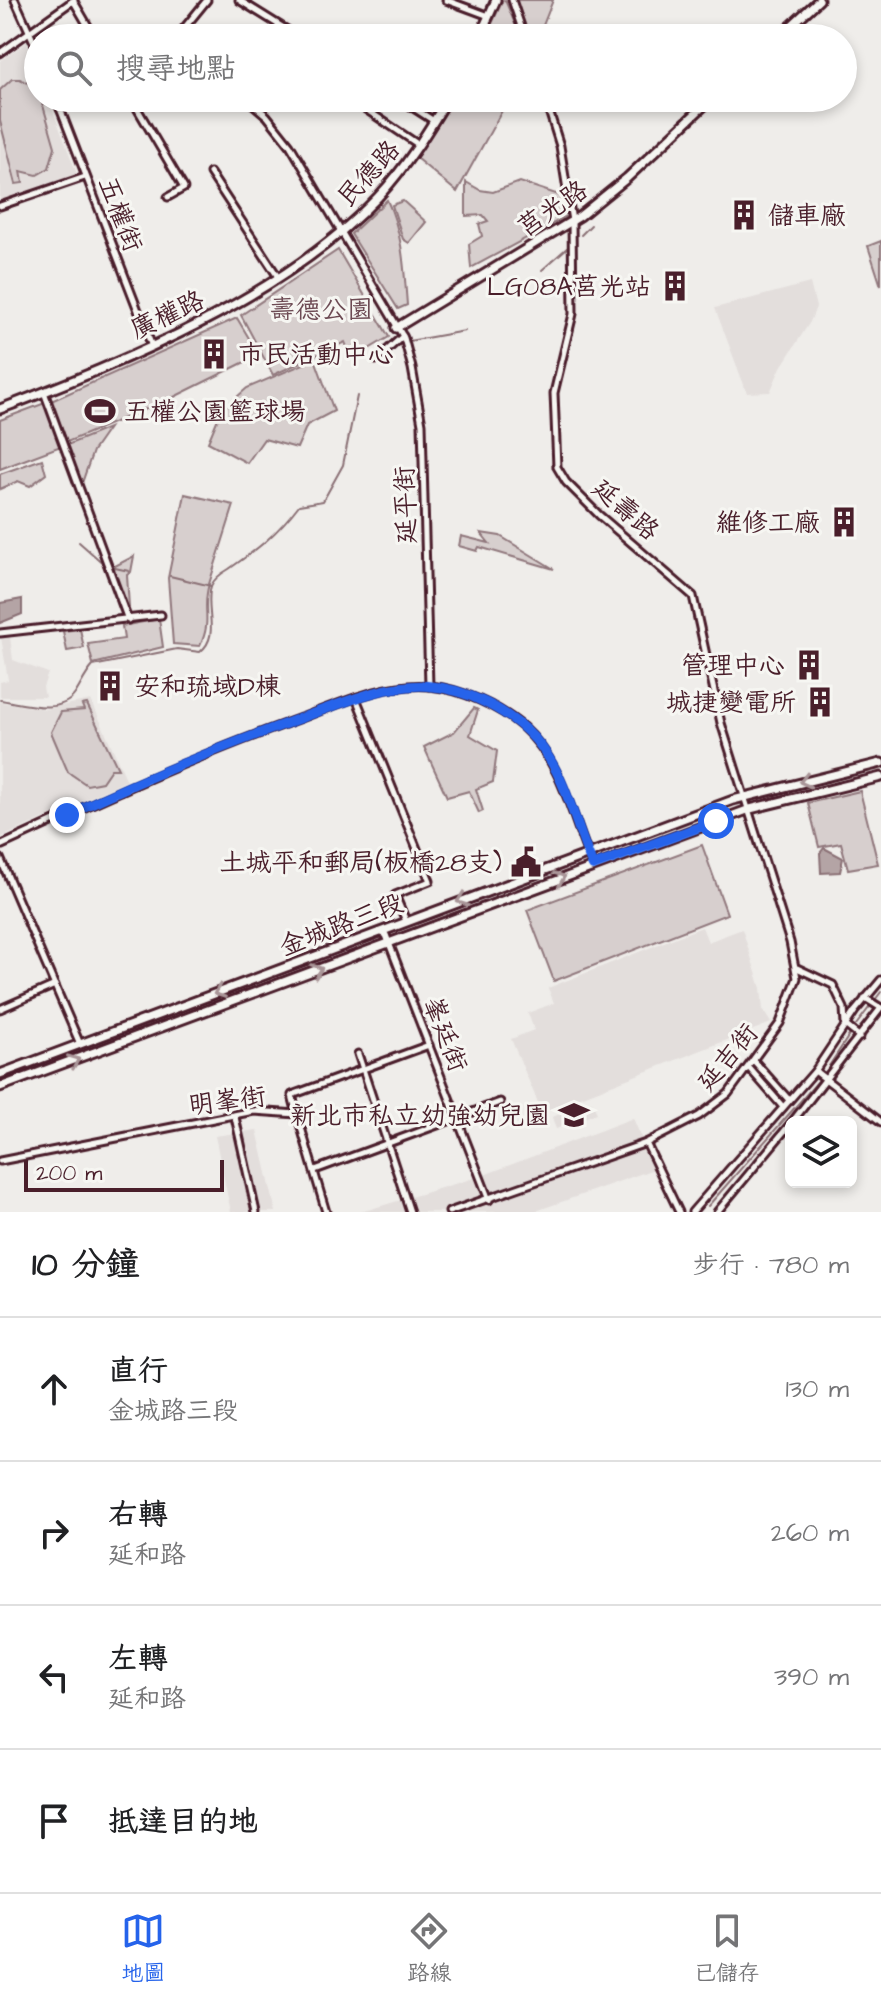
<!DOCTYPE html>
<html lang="zh-TW">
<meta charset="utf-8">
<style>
body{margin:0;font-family:"Architects Daughter","LXGW WenKai TC",sans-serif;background:#f6f6f6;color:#202124}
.controls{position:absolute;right:24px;bottom:24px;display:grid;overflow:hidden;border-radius:12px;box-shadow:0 4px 12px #0003}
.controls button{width:72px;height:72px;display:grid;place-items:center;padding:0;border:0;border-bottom:2px solid #e0e0e0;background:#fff;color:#202124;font:40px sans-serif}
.scale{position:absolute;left:24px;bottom:20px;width:200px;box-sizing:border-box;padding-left:8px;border:4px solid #4a1f2b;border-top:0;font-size:22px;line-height:28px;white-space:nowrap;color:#4a1f2b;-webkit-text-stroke:6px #f6f6f2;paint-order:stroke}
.stop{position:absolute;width:24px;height:24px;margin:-18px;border:6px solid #2563eb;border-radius:50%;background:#fff}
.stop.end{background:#2563eb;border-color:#fff;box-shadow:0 2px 8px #0008}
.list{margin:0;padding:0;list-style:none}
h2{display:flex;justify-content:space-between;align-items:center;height:104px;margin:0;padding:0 32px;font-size:34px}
h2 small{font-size:26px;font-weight:400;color:#757577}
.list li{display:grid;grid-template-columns:52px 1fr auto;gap:24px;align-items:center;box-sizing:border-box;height:144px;padding:0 32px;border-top:2px solid #e0e0e0}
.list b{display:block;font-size:30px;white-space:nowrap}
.list p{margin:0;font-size:26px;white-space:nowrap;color:#757577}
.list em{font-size:26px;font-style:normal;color:#757577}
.icon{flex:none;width:44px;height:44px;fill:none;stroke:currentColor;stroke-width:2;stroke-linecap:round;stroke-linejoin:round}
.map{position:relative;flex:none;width:881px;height:1212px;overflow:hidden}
.search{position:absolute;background:#fff;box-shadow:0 4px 12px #0003;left:24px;right:24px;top:24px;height:88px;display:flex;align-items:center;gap:20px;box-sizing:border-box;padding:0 28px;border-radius:44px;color:#757577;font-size:30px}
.sheet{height:680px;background:#fff}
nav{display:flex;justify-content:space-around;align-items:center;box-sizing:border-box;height:112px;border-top:2px solid #e0e0e0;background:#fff;font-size:22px;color:#757577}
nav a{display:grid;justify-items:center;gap:4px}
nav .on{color:#2563eb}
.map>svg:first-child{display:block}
.built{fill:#e3dedc}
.green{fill:#d7cfce;stroke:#90777c;stroke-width:2}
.water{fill:#b4a4a5;stroke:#8a6f74;stroke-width:2}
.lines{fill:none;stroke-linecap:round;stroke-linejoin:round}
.stream{stroke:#8a6f74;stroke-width:2}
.street-casing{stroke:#4a1f2b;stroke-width:11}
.secondary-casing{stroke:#4a1f2b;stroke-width:13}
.street{stroke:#f6f6f2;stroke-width:5}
.secondary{stroke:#f6f6f2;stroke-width:7}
.oneway{stroke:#a99598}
.route{stroke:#2563eb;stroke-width:10}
.labels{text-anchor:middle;stroke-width:6;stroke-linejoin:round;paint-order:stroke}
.street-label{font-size:26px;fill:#4a1f2b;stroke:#f6f6f2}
.poi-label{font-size:26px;fill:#4a1f2b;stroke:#f6f6f2;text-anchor:end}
.park-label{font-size:26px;fill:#6d4b54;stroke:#f6f6f2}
</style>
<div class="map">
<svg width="881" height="1212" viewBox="0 0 881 1212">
<rect width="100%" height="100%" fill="#efedea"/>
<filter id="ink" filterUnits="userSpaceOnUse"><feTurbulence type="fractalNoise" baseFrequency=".0125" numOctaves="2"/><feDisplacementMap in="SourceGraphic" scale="16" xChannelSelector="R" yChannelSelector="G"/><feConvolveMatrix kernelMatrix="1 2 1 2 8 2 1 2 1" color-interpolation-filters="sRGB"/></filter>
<g filter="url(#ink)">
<g class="built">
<polygon points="27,42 38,71 38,98 48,98 77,174 0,200 0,61"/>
<polygon points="810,283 816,307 810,322 781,367 770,392 747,393 715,308"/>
<polygon points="1,637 10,637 13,660 48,673 43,687 45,697 0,697 0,682 8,680"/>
<polygon points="91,700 127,781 0,838 0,702 45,709"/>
<polygon points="702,927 708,942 742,929 761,988 763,1010 771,1023 542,1112 511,1039 534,1030 528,1013 554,1003 548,988"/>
<polygon points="592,1102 597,1113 556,1129 552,1117"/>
<polygon points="633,1118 654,1169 533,1212 361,1212 484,1175"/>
<polygon points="257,1130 276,1212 231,1212 215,1136"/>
</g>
<g class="green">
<polygon points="503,0 505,0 521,38 485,38"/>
<polygon points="515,0 553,0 538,38 529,38"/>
<polygon points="12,79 20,79 38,88 55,147 49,168 37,175 21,171 23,183 16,184 0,121 0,90"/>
<polygon points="455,98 509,98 457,192 416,158"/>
<polygon points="466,182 480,190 493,192 520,182 568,198 569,215 471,268 469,244 482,236 479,224 488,221 483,215 466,216"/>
<path d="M 387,200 C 403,234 404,267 407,305 L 398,309 L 351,234 Z"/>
<polygon points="403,201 426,222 409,243 403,239 392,205"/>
<polygon points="881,241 881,286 868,246"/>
<polygon points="338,250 389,337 352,359 345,342 273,375 241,315"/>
<polygon points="237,318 259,355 168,400 67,442 51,401"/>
<polygon points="315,359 334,411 307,425 297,448 264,439 247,463 208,442 221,411 247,388"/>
<polygon points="45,403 61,446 0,469 0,420"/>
<polygon points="109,428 93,451 82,483 67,445"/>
<polygon points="42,459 46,474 30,486 18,481 0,489 0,474"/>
<path d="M 185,494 L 234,505 C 226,531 217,558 209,584 C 201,610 213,619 200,646 L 173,644 L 168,578 Z"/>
<polygon points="481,533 500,536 554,569 479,547 477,551 459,546 461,536 489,543"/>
<polygon points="134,556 131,572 127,575 129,607 126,608 113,567"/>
<polygon points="159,619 163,647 93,664 88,644 124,639 122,626"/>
<polygon points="80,629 84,648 67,651 63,631"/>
<polygon points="87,704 118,769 111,769 102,782 87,785 68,772 51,732 61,712 84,710 82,705"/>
<polygon points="474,708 478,710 470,735 497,751 493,782 476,789 483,811 479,813 469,791 447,797 424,747 454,732"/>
<polygon points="860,791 878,864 848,869 841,843 819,847 808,803"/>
<polygon points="702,845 727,914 554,981 527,910"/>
</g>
<g class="water">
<polygon points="22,599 22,614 0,623 0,603"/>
<polygon points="824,848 843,858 840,872 821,873 820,853"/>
</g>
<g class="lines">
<g class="stream">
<polyline points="581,235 591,225"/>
<polyline points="542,270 568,247"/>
<polyline points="409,341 465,331"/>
<polyline points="79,542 105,565"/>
<polyline points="115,568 129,571"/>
<polyline points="170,576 211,586"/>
<path d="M 0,700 C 22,703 60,716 75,694 C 81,685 85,675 93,666 L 177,649 L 200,652 C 221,635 204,610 211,586 C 214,578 222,573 229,569 C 259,548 277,534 299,505 L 323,501 L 343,465 L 357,396"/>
<polyline points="856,1025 881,992"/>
<polyline points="829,1066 850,1034"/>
<polyline points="708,1206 819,1080"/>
</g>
<g class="street-casing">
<g id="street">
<polyline points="15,0 38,51"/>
<polyline points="73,0 95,38"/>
<polyline points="239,0 300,38"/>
<polyline points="446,0 489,16"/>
<polyline points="512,0 525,38"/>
<polyline points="176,38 207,0"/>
<polyline points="0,53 74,0"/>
<polyline points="56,98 151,344"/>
<polyline points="131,98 184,188 168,197"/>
<polyline points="246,98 267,116 290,145 404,338 412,368 422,424 429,686"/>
<polyline points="349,98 419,145"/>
<polyline points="398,98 434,121"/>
<polyline points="60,109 82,100"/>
<polyline points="210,173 278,277"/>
<polyline points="0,206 85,177"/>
<polyline points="376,360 403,336"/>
<polyline points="44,392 128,620"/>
<polyline points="0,633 161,615"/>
<polyline points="356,698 430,881 395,895 406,921"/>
<path d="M 0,846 C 99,800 198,755 301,718 C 341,703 386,682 430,686 C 461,689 499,706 523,727 C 564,764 571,817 593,866"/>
<polyline points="0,858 80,1044"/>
<polyline points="380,932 386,935 389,943 489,1200"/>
<polyline points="797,968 833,985 844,1008 845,1025 860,1037"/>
<polyline points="865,998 881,1008"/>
<polyline points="0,1009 55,985"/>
<polyline points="358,1054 410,1212"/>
<polyline points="755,1062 789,1100"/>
<polyline points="750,1069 783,1107"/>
<polyline points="815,1071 881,1122"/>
<polyline points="297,1114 326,1212"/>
<polyline points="235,1117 256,1212"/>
<polyline points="792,1122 881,1008"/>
<polyline points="646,1143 679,1212"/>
<polyline points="0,1161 254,1111 297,1114 292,1095 429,1045"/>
<polyline points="315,1170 500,1102"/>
<polyline points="449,1212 646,1143 699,1116 728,1094 780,1023 797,978 790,942 721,723 693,596 599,515 566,482 557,467 554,393 573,314 572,221 560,146 545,98"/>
<polyline points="692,1212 815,1071 855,1011 881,980"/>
<polyline points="717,1212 791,1123"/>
</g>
</g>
<g class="secondary-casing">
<g id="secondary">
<polyline points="479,38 496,0"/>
<polyline points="778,38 819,0"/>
<polyline points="396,328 580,216 627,178 712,98"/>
<path d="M 0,409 C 128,360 282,298 378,197 C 406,167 427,133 448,98"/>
<polyline points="0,1074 733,800 881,763"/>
<polyline points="0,1087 750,809 881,777"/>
</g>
</g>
<use href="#street" class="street"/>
<use href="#secondary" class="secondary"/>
</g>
<defs><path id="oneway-chevron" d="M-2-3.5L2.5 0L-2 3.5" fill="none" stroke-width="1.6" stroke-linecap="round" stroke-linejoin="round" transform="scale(2)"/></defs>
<g class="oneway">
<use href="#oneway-chevron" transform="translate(805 781) rotate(166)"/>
<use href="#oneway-chevron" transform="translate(560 878) rotate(-21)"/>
<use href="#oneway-chevron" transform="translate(462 900) rotate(160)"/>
<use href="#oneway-chevron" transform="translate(317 970) rotate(-20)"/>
<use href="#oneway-chevron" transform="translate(219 992) rotate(159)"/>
<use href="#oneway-chevron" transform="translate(74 1061) rotate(-22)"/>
</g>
</g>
<g class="lines" filter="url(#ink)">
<path class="route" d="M 67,815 C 143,778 224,746 304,717 C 343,703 385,684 427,686 C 466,688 509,711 535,739 C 567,775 574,823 593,866 L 716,821"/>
</g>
<defs>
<g id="building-bare" transform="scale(2.4)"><path d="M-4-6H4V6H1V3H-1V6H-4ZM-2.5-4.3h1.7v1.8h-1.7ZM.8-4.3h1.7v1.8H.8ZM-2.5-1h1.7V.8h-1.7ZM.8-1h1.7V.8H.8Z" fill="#4a1f2b" stroke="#f6f6f2" stroke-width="2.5" paint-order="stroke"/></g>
<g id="stadium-bare" transform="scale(2.4)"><path d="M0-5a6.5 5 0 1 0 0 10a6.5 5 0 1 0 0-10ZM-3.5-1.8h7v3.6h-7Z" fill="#4a1f2b" stroke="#f6f6f2" stroke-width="2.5" paint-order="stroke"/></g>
<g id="civic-bare" transform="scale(2.4)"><path d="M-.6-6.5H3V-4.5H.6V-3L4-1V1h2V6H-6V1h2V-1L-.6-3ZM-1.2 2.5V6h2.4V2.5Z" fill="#4a1f2b" stroke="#f6f6f2" stroke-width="2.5" paint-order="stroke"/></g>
<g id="school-bare" transform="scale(2.4)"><path d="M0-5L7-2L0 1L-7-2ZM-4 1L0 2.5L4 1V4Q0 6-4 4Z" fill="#4a1f2b" stroke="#f6f6f2" stroke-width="2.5" paint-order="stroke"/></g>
</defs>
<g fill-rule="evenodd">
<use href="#building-bare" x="744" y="215"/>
<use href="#building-bare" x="675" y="286"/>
<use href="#building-bare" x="214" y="354"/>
<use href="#stadium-bare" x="100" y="411"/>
<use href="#building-bare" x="844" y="522"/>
<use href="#building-bare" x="809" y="665"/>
<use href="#building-bare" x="110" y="686"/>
<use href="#building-bare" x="820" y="702"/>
<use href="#civic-bare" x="526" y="862"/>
<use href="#school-bare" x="574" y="1115"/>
</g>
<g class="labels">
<g class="street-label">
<text transform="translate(368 173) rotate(-48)" y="9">民德路</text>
<text transform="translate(552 208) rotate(-34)" y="9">莒光路</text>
<text transform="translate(121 214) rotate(69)" y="9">五權街</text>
<text transform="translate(167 314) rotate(-25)" y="9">廣權路</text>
<text transform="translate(405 505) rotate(-92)" y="9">延平街</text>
<text transform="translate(626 509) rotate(41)" y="9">延壽路</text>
<text transform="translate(341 924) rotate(-21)" y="9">金城路三段</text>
<text transform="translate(446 1034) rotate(69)" y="9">峯廷街</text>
<text transform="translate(727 1057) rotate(-50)" y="9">延吉街</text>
<text transform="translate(227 1100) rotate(-7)" y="9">明峯街</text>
</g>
<g class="poi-label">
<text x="768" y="224" text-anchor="start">儲車廠</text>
<text x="651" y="295">LG08A莒光站</text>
<text x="238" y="363" text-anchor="start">市民活動中心</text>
<text x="124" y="420" text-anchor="start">五權公園籃球場</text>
<text x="820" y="531">維修工廠</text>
<text x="785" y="674">管理中心</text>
<text x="134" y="695" text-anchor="start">安和琉域D棟</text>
<text x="796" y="711">城捷變電所</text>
<text x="502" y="871">土城平和郵局(板橋28支)</text>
<text x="550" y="1124">新北市私立幼強幼兒園</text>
</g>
<g class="park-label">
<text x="321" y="318">壽德公園</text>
</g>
</g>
</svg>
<div class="controls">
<button><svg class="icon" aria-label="layers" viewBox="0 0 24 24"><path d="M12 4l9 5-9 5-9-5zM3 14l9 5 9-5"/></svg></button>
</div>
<div class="scale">200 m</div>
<div class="stop" style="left:716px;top:821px"></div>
<div class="stop end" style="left:67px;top:815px"></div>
<div class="search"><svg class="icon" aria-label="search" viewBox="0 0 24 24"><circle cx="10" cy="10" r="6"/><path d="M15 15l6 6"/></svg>搜尋地點</div>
</div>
<section class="sheet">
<h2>10 分鐘<small>步行 · 780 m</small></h2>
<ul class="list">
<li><svg class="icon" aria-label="ahead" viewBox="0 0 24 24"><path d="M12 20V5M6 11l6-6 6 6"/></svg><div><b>直行</b><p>金城路三段</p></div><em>130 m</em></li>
<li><svg class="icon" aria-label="right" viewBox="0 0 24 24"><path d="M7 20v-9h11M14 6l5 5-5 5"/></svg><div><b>右轉</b><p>延和路</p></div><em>260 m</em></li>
<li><svg class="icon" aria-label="left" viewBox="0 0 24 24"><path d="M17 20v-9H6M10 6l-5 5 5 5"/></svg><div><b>左轉</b><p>延和路</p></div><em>390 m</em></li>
<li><svg class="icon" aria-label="arrive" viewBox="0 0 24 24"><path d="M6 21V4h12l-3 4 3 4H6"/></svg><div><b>抵達目的地</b></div></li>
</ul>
</section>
<nav>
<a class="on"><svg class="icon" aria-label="map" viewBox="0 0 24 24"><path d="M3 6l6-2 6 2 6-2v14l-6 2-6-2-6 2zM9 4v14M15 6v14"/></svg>地圖</a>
<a><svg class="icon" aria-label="directions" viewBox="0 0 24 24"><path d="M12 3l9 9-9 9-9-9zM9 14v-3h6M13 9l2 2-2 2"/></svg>路線</a>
<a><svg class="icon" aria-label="saved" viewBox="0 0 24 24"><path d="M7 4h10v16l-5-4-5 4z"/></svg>已儲存</a>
</nav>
